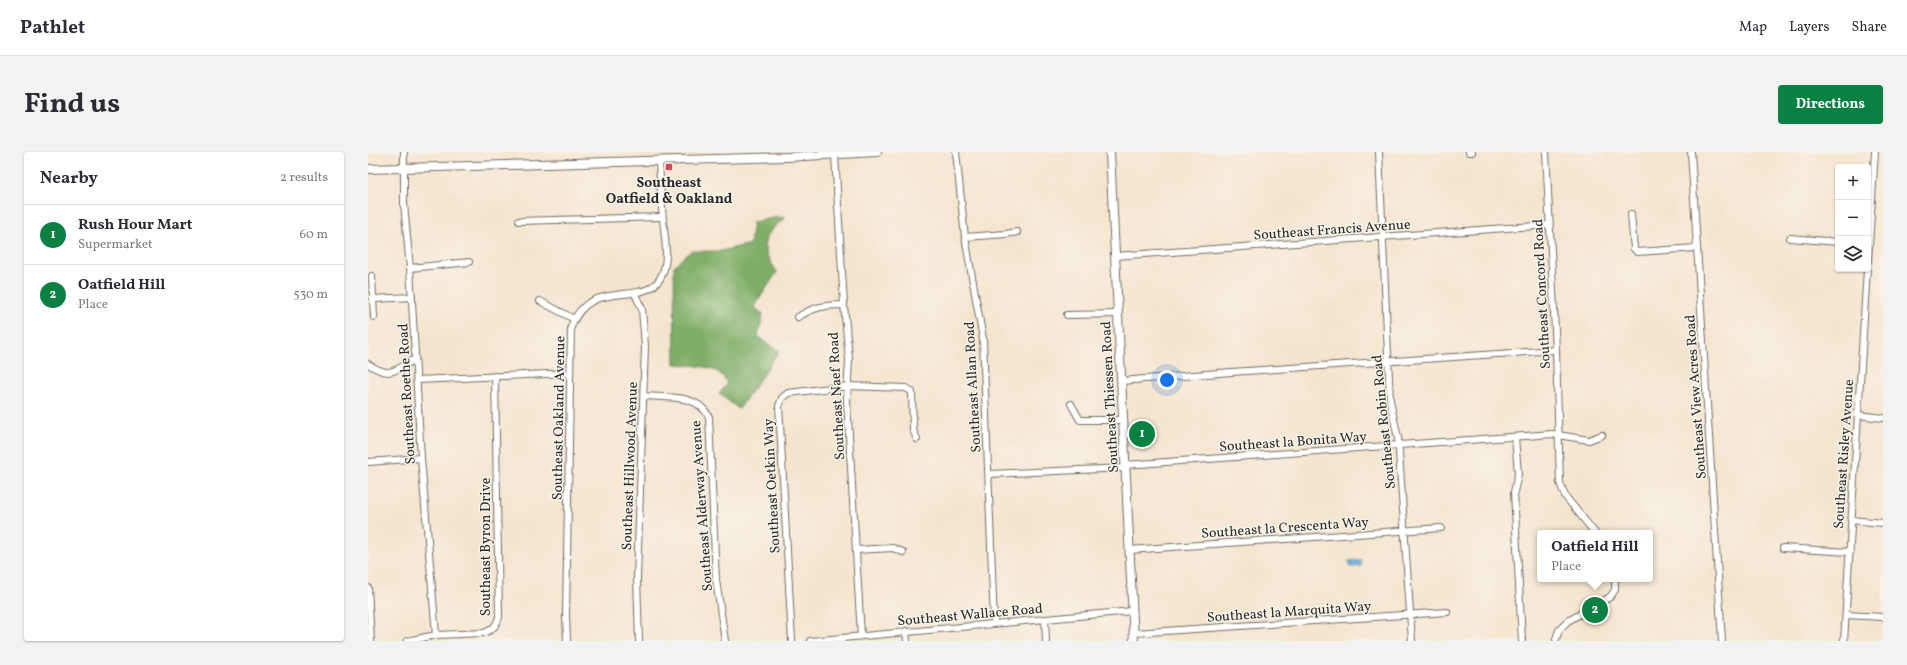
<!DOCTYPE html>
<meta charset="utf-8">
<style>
body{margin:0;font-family:Vollkorn,serif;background:#f2f2f3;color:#2b2b33}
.controls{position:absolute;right:12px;top:12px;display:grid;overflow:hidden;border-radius:4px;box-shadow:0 1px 3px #0004}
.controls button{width:36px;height:36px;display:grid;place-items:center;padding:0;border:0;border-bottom:1px solid #e1e1e2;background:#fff;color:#2b2b33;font:20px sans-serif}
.you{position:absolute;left:799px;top:228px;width:14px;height:14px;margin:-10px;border:3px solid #fff;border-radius:50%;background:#1a73e8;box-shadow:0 0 0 6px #1a73e833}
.badge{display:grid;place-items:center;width:26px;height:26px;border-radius:50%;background:#0b8043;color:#fff;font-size:13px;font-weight:700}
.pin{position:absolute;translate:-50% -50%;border:2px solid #fff;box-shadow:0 1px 4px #0006}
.popup{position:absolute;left:1169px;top:378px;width:116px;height:52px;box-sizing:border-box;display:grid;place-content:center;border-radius:4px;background:#fff;filter:drop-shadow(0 1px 3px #0005);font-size:13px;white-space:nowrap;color:#7c7c81}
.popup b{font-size:15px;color:#2b2b33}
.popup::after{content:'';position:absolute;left:50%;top:100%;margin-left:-8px;border:8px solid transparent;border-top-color:#fff}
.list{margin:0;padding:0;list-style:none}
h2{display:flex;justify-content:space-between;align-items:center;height:52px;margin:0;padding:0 16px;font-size:17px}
h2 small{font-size:13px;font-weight:400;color:#7c7c81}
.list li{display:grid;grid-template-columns:26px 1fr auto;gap:12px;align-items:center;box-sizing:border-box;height:60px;padding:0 16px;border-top:1px solid #e1e1e2}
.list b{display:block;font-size:15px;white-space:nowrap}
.list p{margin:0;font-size:13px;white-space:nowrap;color:#7c7c81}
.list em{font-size:13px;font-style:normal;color:#7c7c81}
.icon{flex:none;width:22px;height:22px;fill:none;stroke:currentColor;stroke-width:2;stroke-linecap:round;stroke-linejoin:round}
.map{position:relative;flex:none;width:1515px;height:489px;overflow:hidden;border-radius:4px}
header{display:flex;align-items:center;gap:24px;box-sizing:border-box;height:56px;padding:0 20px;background:#fff;border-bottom:1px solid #e1e1e2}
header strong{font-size:19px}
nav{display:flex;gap:22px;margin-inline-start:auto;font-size:14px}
.intro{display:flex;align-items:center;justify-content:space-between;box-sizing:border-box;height:96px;padding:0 24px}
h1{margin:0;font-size:28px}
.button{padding:10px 18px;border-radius:4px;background:#0b8043;color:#fff;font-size:14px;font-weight:700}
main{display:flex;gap:24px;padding:0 24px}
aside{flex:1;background:#fff;border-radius:4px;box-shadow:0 1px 3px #0004}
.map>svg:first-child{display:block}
.forest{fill:#7fae68;stroke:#556c4a}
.water{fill:#6db6e5;stroke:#4c7088}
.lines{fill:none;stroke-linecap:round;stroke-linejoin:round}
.minor-casing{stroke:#726c64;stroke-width:8}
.major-casing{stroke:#726c64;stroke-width:10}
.minor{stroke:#fff;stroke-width:6}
.major{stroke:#fff;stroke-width:8}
.poi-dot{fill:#d1495b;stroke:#f7f3e8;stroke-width:1.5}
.labels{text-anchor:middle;stroke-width:3;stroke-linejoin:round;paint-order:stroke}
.poi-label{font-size:14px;font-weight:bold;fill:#2b2b2b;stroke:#f7f3e8}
.street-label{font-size:14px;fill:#2b2b2b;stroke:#f7f3e8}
</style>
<header>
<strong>Pathlet</strong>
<nav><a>Map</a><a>Layers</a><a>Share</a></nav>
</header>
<div class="intro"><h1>Find us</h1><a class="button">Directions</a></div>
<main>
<aside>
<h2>Nearby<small>2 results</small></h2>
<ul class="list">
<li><span class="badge">1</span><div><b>Rush Hour Mart</b><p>Supermarket</p></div><em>60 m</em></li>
<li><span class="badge">2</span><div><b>Oatfield Hill</b><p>Place</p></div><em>530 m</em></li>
</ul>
</aside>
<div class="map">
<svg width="1515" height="489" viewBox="0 0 1515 489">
<rect width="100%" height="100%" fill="#f7f3e8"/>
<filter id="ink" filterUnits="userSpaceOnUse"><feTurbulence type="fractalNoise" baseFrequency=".025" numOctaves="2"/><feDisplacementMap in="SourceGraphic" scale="8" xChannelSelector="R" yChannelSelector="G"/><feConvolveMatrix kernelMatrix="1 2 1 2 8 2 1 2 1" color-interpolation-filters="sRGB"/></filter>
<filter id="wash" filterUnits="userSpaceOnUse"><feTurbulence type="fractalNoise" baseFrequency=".012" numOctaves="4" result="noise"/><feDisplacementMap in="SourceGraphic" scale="16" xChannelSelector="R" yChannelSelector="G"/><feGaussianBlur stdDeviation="0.9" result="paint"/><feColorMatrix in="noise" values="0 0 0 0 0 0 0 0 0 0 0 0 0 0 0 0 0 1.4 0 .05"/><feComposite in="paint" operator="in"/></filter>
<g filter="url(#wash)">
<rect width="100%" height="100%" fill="#f5e5cf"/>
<path class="forest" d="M 410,65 L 418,66 C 391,85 392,95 409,120 L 386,155 L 395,162 L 390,185 L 411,199 L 371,257 L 351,242 L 359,232 C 353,212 325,214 307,212 L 306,114 L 323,99 L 353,99 L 382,92 L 385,70 Z"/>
<polygon class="water" points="993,408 993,414 982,415 981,409"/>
</g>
<g filter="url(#ink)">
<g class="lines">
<g class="minor-casing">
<g id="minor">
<polyline points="36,0 36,52 42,116 53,306 68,483"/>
<polyline points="588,0 597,85 615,187 626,471"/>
<polyline points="1011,0 1022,249 1030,286 1044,489"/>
<polyline points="1101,0 1104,0"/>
<polyline points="1178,0 1188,198 1192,331 1197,344 1227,381"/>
<polyline points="1323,0 1354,489"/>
<polyline points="467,3 476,153 481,207 479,249 493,484"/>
<polyline points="1263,62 1266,97 1269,100 1329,96"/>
<polyline points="151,69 294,65"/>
<polyline points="597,85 638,82 649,80"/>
<polyline points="1422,86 1470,90"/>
<polyline points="747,104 1181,73"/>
<polyline points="1500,109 1507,0"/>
<polyline points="42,116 101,110"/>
<polyline points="4,124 6,165"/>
<polyline points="267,142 274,157 277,194 269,426 271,489"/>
<polyline points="5,147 44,145"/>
<polyline points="172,149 206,167"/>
<polyline points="699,163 750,162"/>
<path d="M 430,165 C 445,155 458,153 476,153"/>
<path d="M 0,212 C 23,227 27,218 47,207"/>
<polyline points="49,228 202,221"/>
<polyline points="753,229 863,220 1188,198"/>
<path d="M 276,244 C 298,246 330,241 341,265 L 348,428 L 357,489"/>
<polyline points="703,252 712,268 755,268"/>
<polyline points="1490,263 1515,266"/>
<polyline points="1147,285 1150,322 1146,340 1154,489"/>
<polyline points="0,310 53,306"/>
<polyline points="757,313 1184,282 1221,288 1234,283"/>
<polyline points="621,322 757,316"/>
<polyline points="1483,368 1515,371"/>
<polyline points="1415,396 1482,400"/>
<polyline points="488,398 525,396 535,400"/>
<polyline points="761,398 1073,376"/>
<polyline points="0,436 3,489"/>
<polyline points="1478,463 1515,465"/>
<polyline points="677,467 678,489"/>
<polyline points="538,479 539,489"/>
<polyline points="766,481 1079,460"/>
<polyline points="1188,487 1191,478 1200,469 1242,445 1247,438 1247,427"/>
<path d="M 39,489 L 68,483 L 115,481 C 125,478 128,474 131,465 L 127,224"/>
<path d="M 199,489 L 198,463 L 203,175 C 224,118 287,165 297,113 C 300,99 296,81 295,67 C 293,48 292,28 291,9"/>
<polyline points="424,489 411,254 414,246 420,241 480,234 538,236 544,240 545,278 549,287"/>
<polyline points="442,489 764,459"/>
<polyline points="1476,489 1499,117"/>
</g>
</g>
<g class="major-casing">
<g id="major">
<polyline points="742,0 766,489"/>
<polyline points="0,17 418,5 509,0"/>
</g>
</g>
<use href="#minor" class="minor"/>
<use href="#major" class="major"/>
</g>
</g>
<rect class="poi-dot" x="297" y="11" width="8" height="8" rx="2"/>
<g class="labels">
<g class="poi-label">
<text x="301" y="35">Southeast<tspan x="301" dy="16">Oatfield &amp; Oakland</tspan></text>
</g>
<g class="street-label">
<text transform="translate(964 77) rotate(-4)" y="5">Southeast Francis Avenue</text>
<text transform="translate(1173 142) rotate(-93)" y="5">Southeast Concord Road</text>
<text transform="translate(604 235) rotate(-93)" y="5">Southeast Allan Road</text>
<text transform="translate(38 242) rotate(-93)" y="5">Southeast Roethe Road</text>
<text transform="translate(468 244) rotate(-93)" y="5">Southeast Naef Road</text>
<text transform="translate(741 245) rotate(-93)" y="5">Southeast Thiessen Road</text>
<text transform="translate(1327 245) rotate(-94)" y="5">Southeast View Acres Road</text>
<text transform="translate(190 266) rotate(-89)" y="5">Southeast Oakland Avenue</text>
<text transform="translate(1015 270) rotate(-96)" y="5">Southeast Robin Road</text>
<text transform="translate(925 289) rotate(-4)" y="5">Southeast la Bonita Way</text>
<text transform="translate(1475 302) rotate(-86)" y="5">Southeast Risley Avenue</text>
<text transform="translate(261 314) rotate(-88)" y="5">Southeast Hillwood Avenue</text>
<text transform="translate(403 334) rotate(-93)" y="5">Southeast Oetkin Way</text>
<text transform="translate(333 354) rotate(-94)" y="5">Southeast Alderway Avenue</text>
<text transform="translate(917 375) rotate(-4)" y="5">Southeast la Crescenta Way</text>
<text transform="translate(117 395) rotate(-90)" y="5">Southeast Byron Drive</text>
<text transform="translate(921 459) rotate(-4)" y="5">Southeast la Marquita Way</text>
<text transform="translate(602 462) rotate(-5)" y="5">Southeast Wallace Road</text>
</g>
</g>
</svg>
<div class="controls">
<button>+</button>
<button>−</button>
<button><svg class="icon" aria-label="layers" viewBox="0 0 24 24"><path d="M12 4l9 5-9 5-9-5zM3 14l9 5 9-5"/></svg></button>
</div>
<div class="you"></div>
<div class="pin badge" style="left:774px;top:282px">1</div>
<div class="pin badge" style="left:1227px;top:458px">2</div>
<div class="popup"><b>Oatfield Hill</b>Place</div>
</div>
</main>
